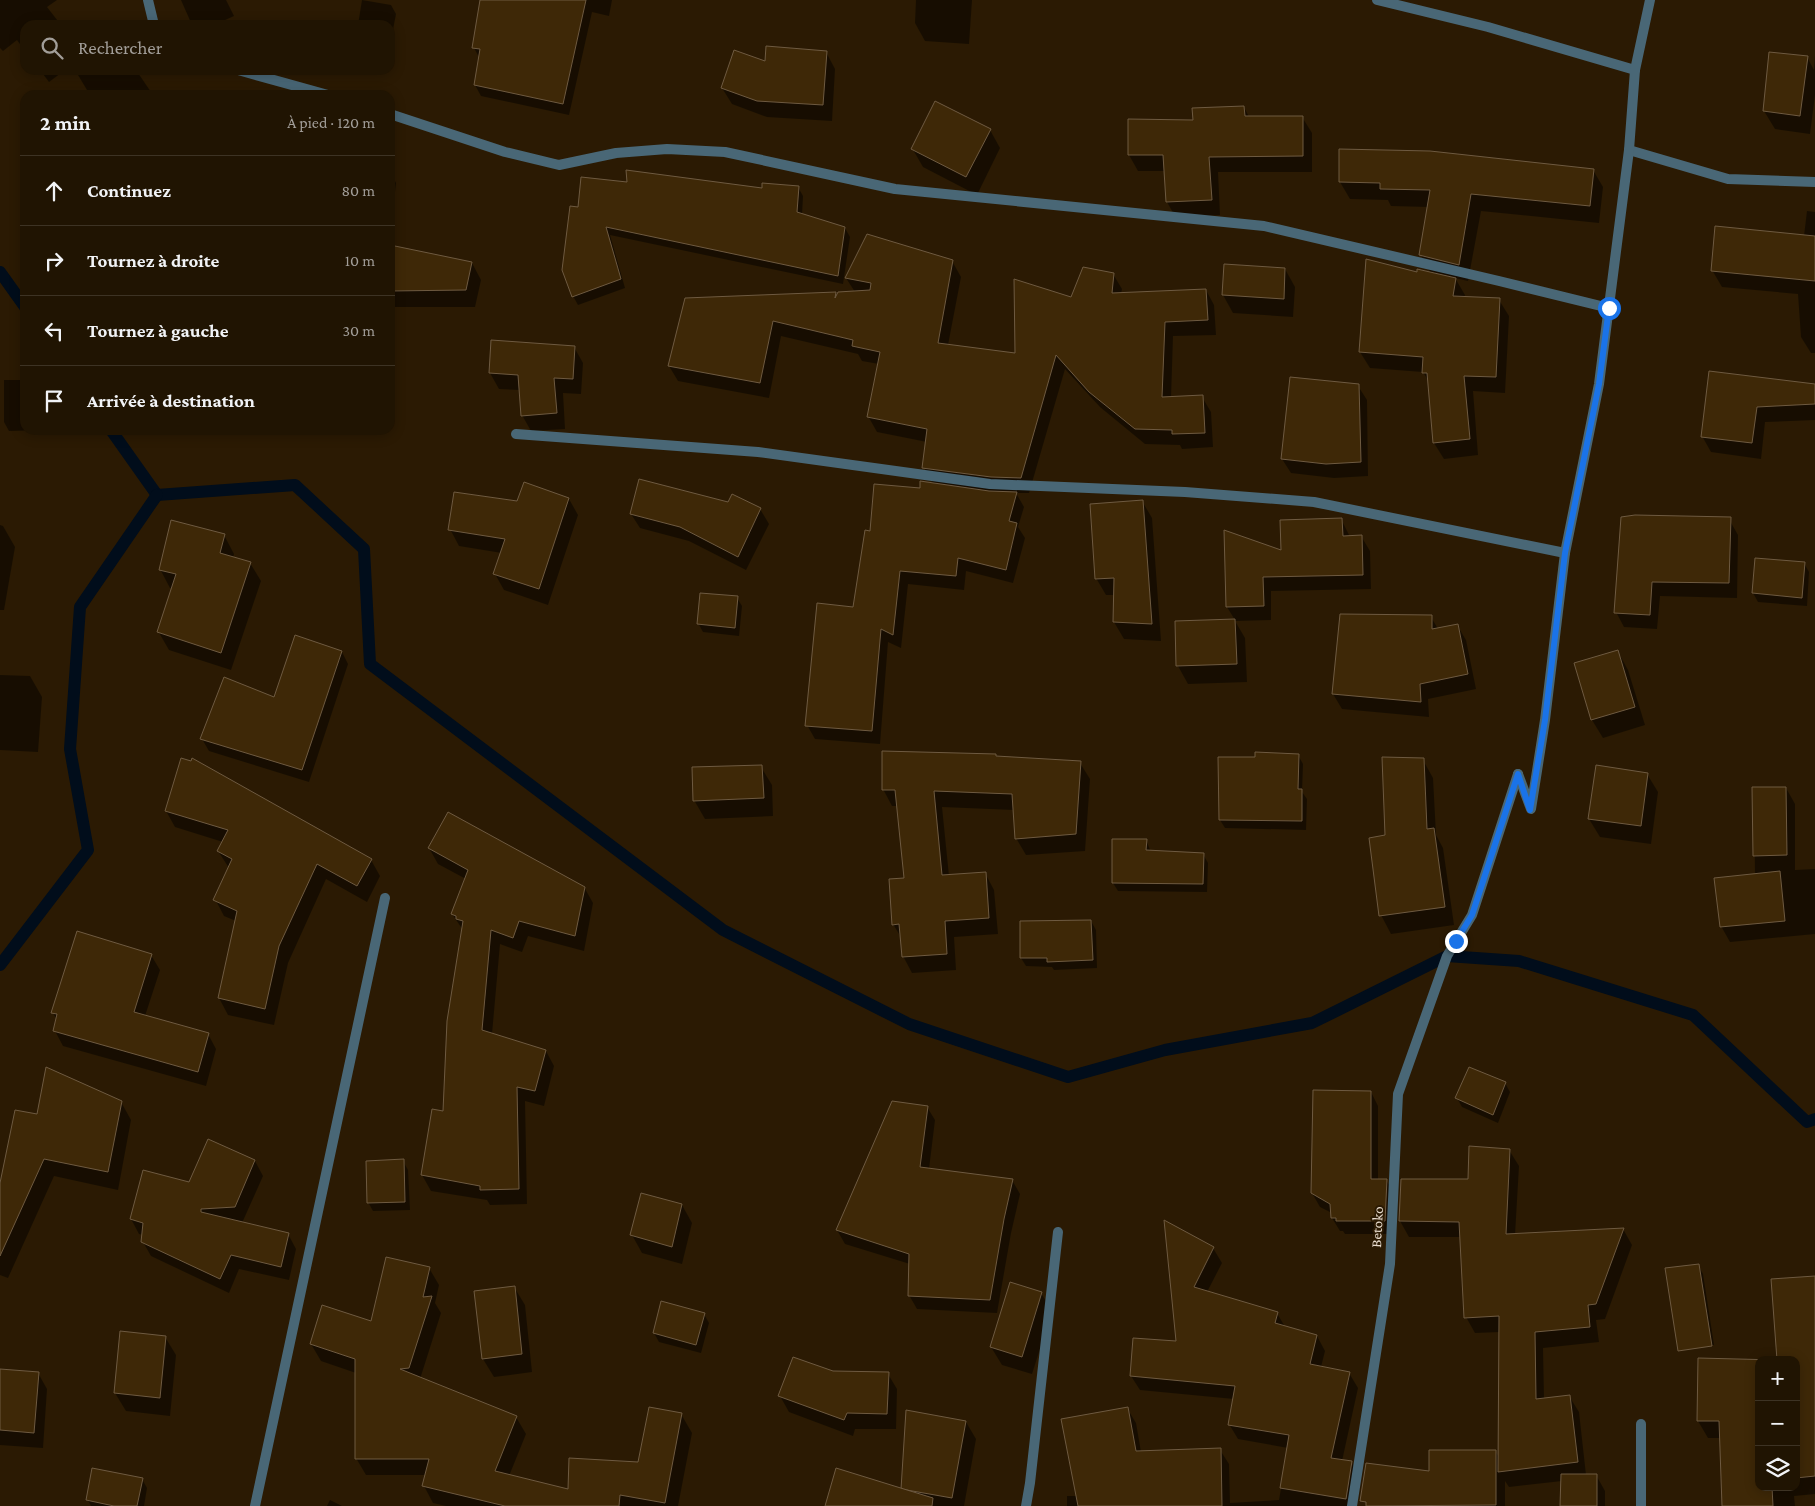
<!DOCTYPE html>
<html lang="fr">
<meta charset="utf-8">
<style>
body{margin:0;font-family:"Crimson Pro",serif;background:#2d2111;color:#f1f3f6}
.controls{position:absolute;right:15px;bottom:15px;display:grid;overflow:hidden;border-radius:10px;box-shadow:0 2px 12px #0003}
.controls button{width:45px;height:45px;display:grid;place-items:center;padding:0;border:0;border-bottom:1px solid #3d3324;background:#201402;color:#f1f3f6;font:25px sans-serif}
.stop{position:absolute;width:15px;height:15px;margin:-11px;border:4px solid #1a73e8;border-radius:50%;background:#fff}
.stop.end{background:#1a73e8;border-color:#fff;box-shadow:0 1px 5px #0008}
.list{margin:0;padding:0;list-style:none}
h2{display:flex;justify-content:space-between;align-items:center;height:65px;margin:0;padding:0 20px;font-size:21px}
h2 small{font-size:16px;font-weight:400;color:#a29e99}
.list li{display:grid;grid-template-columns:32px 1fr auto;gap:15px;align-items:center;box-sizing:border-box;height:70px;padding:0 20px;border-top:1px solid #3d3324}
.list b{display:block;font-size:19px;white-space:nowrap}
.list em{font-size:16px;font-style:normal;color:#a29e99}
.icon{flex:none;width:28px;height:28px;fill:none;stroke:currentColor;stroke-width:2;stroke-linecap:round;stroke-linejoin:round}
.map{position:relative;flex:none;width:1815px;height:1506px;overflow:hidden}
.search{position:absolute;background:#201402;box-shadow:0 2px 12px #0003;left:20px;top:20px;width:375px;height:55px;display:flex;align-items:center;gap:12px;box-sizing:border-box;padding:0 18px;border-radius:15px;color:#a29e99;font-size:19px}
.panel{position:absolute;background:#201402;box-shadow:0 2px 12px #0003;left:20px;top:90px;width:375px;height:345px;border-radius:15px}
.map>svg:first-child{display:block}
.shadow{fill:#0007}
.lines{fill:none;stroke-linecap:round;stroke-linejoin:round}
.stream{stroke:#010d1b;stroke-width:12}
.building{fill:#3e2807;stroke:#6e5a41}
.minor{stroke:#496776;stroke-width:10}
.route{stroke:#1a73e8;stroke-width:6}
.labels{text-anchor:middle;stroke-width:4;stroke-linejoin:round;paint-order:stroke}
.street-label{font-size:15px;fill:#e6dacc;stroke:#2b1a03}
</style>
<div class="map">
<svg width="1815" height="1506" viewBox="0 0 1815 1506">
<rect width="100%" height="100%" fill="#2b1a03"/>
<g class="shadow">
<polygon points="0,0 57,0 47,7 61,25 25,25 25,51 17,40 3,51 0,48"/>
<polygon points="181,0 226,0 234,16 214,25 192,25"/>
<polygon points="362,0 391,5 396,14 390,45 390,25 358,25"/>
<polygon points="550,0 612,0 609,16 592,12 569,115 481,96 475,85 480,59 474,48"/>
<polygon points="916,0 972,0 969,44 925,41 915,23"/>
<polygon points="826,52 835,69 832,121 767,117 732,104 722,88"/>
<polygon points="1815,56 1815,95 1810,134 1775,129 1764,111 1807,57 1814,70"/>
<polygon points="40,70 65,70 49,82"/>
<polygon points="75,70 136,70 153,95 90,95"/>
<polygon points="1244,107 1249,117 1302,117 1312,133 1312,172 1218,172 1220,215 1176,218 1167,202 1165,171 1138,171 1129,155"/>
<polygon points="990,130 1000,148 977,195 923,167 912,148"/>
<polygon points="1340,150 1593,170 1603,187 1599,223 1481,211 1468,281 1455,278 1465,295 1464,297 1499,300 1509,316 1505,393 1473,391 1478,455 1444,459 1434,443 1429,382 1423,372 1370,368 1360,352 1418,273 1431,274 1421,255 1429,207 1391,206 1388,200 1350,199 1340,182"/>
<polygon points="390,172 396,183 390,233"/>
<polygon points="628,183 763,190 798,187 803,196 802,215 845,228 850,237 843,284 610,235 625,288 578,305 573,296 579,208"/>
<polygon points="1807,211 1815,212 1815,353 1811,353 1801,337 1798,294 1722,287 1712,270 1804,236"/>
<polygon points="390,245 472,263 481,280 475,307 393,307 390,323"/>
<polygon points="952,261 961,277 948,345 1016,355 1072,298 1113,274 1122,289 1121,294 1206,290 1214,305 1216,335 1173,336 1171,398 1202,397 1211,412 1213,447 1182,449 1180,445 1145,444 1100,407 1065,369 1029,493 1016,493 1024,507 1018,527 1025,538 1013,583 966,571 964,590 908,584 901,648 888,642 880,744 815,739 807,725 854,608 871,533 921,489 933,484 924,467 927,442 877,432 868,416 879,364 862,361 858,354 781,336 769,398 678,381 669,366 835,293 837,296 855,292 846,278"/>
<polygon points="1225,265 1285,269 1295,287 1293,317 1233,313 1223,295"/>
<polygon points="574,347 583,363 581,394 563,393 565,429 531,431 522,415 520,390 499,389 490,373"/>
<polygon points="1710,372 1815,386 1815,420 1765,422 1761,459 1711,452 1702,436"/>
<polygon points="4,380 25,380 25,430 43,430 9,431 4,422"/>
<polygon points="1358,386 1367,400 1368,476 1334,478 1291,473 1282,459"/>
<polygon points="569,499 578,515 548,605 504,590 495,574 502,553 459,546 450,529 518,503"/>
<polygon points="1142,501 1152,518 1161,641 1124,639 1114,622 1115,595 1106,595 1096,578"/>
<polygon points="729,504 760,509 769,524 746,570 689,541 640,528 631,514"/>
<polygon points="1623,518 1730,521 1738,535 1737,598 1660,596 1657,629 1624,627 1616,612"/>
<polygon points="1341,519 1350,537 1361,536 1370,551 1371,589 1271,591 1271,620 1235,621 1245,638 1247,682 1188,684 1178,666 1235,620 1227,607 1282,551"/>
<polygon points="0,525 3,526 15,547 4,610 0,610"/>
<polygon points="224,535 234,554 233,558 250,563 261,581 231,670 169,650 158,631 173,588 170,588 160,569"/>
<polygon points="1756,559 1804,563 1809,572 1807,606 1758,602 1753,593"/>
<polygon points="737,598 742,606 739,636 703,632 698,623"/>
<polygon points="1431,617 1438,629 1457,625 1466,640 1476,689 1428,699 1429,717 1342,709 1333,694"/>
<polygon points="342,652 348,664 309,782 209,751 202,739 275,699"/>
<polygon points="1618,652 1628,670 1645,725 1603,738 1592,720 1576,664"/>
<polygon points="0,675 30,676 42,697 38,752 0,750"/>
<polygon points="996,755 997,757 1080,763 1090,779 1085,851 1026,855 1016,838 1014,810 942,807 949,876 985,873 994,890 998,934 954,937 956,970 912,973 903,956 902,939 893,924 906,879 898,806 892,806 883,789"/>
<polygon points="1298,755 1303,764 1302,792 1307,799 1306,830 1225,828 1220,820 1256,758"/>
<polygon points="1423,760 1433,778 1436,835 1443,848 1454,925 1391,934 1381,915 1387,836"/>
<polygon points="761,767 772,785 773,816 705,819 694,800"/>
<polygon points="1647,774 1658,792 1651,844 1600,837 1589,819"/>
<polygon points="1754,788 1786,788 1795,804 1795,870 1815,869 1815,934 1730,942 1721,926 1755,875"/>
<polygon points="166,811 371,860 380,876 367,902 326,879 288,963 274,1025 228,1015 219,998 236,921 224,916 215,899 229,868 218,851 223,842 175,827"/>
<polygon points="1146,840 1151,852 1203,854 1208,863 1207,892 1118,891 1113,883"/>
<polygon points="429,848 584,887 593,903 584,951 528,936 522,952 500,944 492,1034 546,1051 554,1066 544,1106 525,1101 527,1204 490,1205 487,1200 431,1191 422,1175 444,1113 463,930 452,914 466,879 438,864"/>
<polygon points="1091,921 1096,930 1097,968 1054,970 1052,967 1026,966 1021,958"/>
<polygon points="151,955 160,970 145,1016 208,1034 216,1049 206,1086 63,1046 55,1031 57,1020 53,1013"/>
<polygon points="1505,1083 1510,1092 1498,1123 1462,1107 1457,1098"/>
<polygon points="1371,1092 1378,1106 1378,1180 1386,1180 1394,1193 1392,1234 1345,1234 1343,1231 1340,1231 1332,1218 1332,1213 1320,1207 1312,1193"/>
<polygon points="121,1102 131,1120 118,1190 54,1176 8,1278 0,1275 0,1181 2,1181 38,1116"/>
<polygon points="927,1107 935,1120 929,1169 1012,1180 1020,1194 1011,1233 997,1313 917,1309 909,1295 910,1264 845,1244 837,1230"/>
<polygon points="209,1141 255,1161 263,1176 242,1223 288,1234 296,1249 289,1280 239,1269 229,1293 151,1256 143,1242 143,1235 139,1234 131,1219 190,1184"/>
<polygon points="1509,1150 1519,1166 1515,1235 1623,1229 1632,1245 1605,1319 1596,1320 1599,1342 1543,1348 1544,1399 1569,1396 1579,1412 1586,1475 1596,1475 1605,1491 1605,1506 1562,1506 1562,1481 1509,1487 1505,1481 1505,1506 1392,1506 1394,1468 1430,1473 1495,1451 1500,1459 1500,1332 1475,1333 1466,1317 1461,1237 1409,1237 1400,1221 1469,1181"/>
<polygon points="403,1161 408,1170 410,1210 373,1211 368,1202"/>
<polygon points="682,1205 692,1223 682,1264 642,1253 632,1235"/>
<polygon points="1165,1222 1213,1248 1222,1263 1207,1292 1277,1313 1285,1327 1317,1336 1325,1351 1321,1367 1349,1373 1358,1388 1342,1461 1351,1462 1360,1477 1355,1506 1067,1506 1067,1496 1077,1496 1127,1408 1136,1423 1141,1452 1220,1450 1229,1464 1230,1503 1279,1500 1288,1448 1238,1439 1229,1424 1234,1399 1140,1390 1131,1376 1177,1342"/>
<polygon points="1698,1265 1703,1274 1714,1345 1682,1344"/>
<polygon points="429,1268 439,1285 435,1303 441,1313 420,1379 516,1417 526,1434 509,1476 529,1506 446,1506 433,1503 424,1486 426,1475 366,1475 356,1458 356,1373 321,1361 311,1344 372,1323"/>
<polygon points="1815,1277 1815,1494 1794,1496 1795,1506 1724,1506 1721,1438 1708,1438 1698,1421 1699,1359 1759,1487 1796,1487 1796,1360"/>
<polygon points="514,1287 525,1305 532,1372 494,1377 483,1359 475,1292"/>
<polygon points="1041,1293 1052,1311 1032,1374 1002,1365 991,1347"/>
<polygon points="704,1314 709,1323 701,1353 659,1342 654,1333"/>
<polygon points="165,1337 176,1355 170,1416 126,1411 115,1393"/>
<polygon points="0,1370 38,1373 47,1389 43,1448 0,1445"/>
<polygon points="888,1374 897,1389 896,1429 855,1429 853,1436 789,1412 780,1396"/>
<polygon points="681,1414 692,1433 678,1506 568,1506 639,1463"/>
<polygon points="966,1422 976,1439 964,1506 827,1506 902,1490"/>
<polygon points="142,1479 147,1488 144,1506 91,1506 88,1500"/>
<polygon points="330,1500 342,1506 327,1506"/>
</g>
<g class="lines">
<g class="stream">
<polyline points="0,272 25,307"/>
<polyline points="111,430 157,495"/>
<polyline points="157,495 295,485 364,549 370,664 723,930 909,1024 1068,1077 1165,1050 1312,1023 1447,956 1519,961 1693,1015 1807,1122 1815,1119"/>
<polyline points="0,965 88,850 70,749 80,607 157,495"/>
</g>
</g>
<g class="building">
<polygon points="480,0 586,0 563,104 474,85 480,49 472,48"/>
<polygon points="766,46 827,51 823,105 757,101 721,88 734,50 765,61"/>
<polygon points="1769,52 1808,56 1800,116 1763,111"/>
<polygon points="935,101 991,129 966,177 911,149"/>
<polygon points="1244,106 1245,116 1303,116 1303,156 1209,157 1212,200 1166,202 1163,155 1128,155 1128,119 1193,120 1192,108"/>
<polygon points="1339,149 1430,151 1594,169 1590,206 1471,194 1459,265 1419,255 1430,190 1380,189 1380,183 1339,182"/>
<polygon points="626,170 762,188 762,183 799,186 797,212 845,227 838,276 606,227 621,279 572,297 562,270 570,206 578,207 581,177 627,182"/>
<polygon points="1715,226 1815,236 1815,281 1711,271"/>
<polygon points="867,234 953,260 938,343 1015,353 1014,279 1071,297 1083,267 1114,273 1112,293 1206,289 1208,320 1165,322 1162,397 1203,395 1205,433 1172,434 1172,430 1135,429 1089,392 1056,355 1021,478 991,477 922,468 927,429 867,417 880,352 852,346 853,340 773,321 760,383 668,366 685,298 836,292 835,298 838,292 870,290 871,283 845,278"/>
<polygon points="390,245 472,262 466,290 390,291"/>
<polygon points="1366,259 1417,272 1417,269 1456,278 1453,296 1500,298 1496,377 1464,376 1470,439 1433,443 1427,373 1422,373 1423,357 1359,352"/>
<polygon points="1224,264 1285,268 1284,299 1222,295"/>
<polygon points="491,340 575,346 573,379 554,378 557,413 521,416 518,375 489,373"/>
<polygon points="1709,371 1815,384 1815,404 1757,407 1752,443 1701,437"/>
<polygon points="1290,377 1359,384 1361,462 1326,464 1281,459"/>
<polygon points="639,479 728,502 732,494 761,508 738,557 680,527 630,514"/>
<polygon points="920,481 989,491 1017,492 1009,521 1017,523 1006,570 958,558 956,576 900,571 893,635 881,629 872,731 805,726 817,603 853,607 865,530 870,531 874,484 920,488"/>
<polygon points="524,482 569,498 539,589 493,574 505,539 448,530 454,492 517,501"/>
<polygon points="1143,500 1152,624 1113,622 1114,578 1095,579 1090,504"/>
<polygon points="1635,515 1731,517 1729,583 1652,582 1650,615 1614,613 1621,517"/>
<polygon points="1342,518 1343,536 1362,535 1363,575 1263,577 1264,606 1226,607 1224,530 1281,550 1280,520"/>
<polygon points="171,520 225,534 220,553 251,562 221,653 157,632 176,574 159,570"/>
<polygon points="1755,558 1805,562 1802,598 1752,593"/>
<polygon points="700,593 738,596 735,628 697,624"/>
<polygon points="1340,614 1432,615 1432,629 1458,624 1468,674 1420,684 1421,702 1332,694"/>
<polygon points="1235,619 1237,664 1176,666 1175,621"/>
<polygon points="295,635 342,651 302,770 200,739 224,677 274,697"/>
<polygon points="1618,650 1635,707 1591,720 1574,663"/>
<polygon points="882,751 996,754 996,756 1081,761 1076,834 1015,839 1012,794 934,791 942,875 986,872 989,918 945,921 947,954 902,957 899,924 892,925 889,879 904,878 895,790 882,790"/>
<polygon points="1255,752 1299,754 1298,789 1302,789 1302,821 1219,820 1218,757 1255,757"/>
<polygon points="1382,757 1424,758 1427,829 1434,828 1445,907 1379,916 1369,838 1385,835"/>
<polygon points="181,758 191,761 192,758 372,859 357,886 317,864 279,946 265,1009 218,998 237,911 213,900 232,859 217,851 228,830 165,811"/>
<polygon points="762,765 764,798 693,801 692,767"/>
<polygon points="1596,765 1648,773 1641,826 1588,819"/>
<polygon points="1752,787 1786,787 1787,855 1753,856"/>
<polygon points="448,812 585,887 575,936 519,921 513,938 491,930 482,1030 546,1050 535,1091 517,1087 519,1189 480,1190 480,1186 421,1175 432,1109 443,1111 447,1021 463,921 456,919 456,916 451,914 468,870 428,848"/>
<polygon points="1112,839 1147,839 1146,850 1204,853 1203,884 1112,883"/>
<polygon points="1780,871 1785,921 1720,927 1714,878"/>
<polygon points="1091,920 1093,960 1047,962 1047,958 1020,958 1020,921"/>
<polygon points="77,931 152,954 134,1012 209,1033 198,1072 53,1031 57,1014 51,1013"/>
<polygon points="46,1067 122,1101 108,1172 44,1159 0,1256 0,1183 15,1110 37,1114"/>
<polygon points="1469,1067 1506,1082 1493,1115 1455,1098"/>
<polygon points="1313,1090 1371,1091 1371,1179 1387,1179 1385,1221 1336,1221 1336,1218 1331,1218 1330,1204 1311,1193"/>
<polygon points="892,1101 928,1106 920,1167 1013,1179 1004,1219 990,1300 908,1296 909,1254 836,1230"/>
<polygon points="208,1139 255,1160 235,1207 201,1209 201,1212 289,1233 281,1267 231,1255 220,1279 141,1242 143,1223 130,1219 143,1170 189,1182"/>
<polygon points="1469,1146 1510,1149 1506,1234 1624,1228 1596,1304 1588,1305 1590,1327 1535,1332 1536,1399 1570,1395 1578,1462 1498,1472 1499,1316 1464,1318 1459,1222 1399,1221 1401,1179 1468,1179"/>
<polygon points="404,1159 405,1202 367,1203 366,1161"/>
<polygon points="641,1193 682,1204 672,1247 630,1235"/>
<polygon points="1164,1220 1214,1247 1194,1287 1278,1312 1275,1323 1317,1335 1310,1364 1350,1372 1331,1458 1352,1461 1346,1499 1280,1488 1289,1435 1228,1425 1235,1386 1130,1376 1133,1338 1176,1341"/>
<polygon points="386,1257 430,1267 423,1297 432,1296 409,1368 400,1369 517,1416 495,1471 568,1489 569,1458 638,1462 649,1407 682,1413 665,1503 620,1495 619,1506 505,1506 422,1486 429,1459 355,1459 355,1359 310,1344 322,1305 371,1321"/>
<polygon points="1699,1264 1712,1346 1678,1351 1665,1268"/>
<polygon points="1815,1276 1815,1476 1796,1478 1796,1360 1759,1360 1759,1487 1772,1487 1773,1506 1722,1506 1719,1421 1697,1421 1698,1358 1777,1360 1771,1279"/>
<polygon points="1010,1282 1042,1292 1022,1357 990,1347"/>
<polygon points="515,1286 522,1354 482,1359 474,1291"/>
<polygon points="661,1301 705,1313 696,1345 653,1333"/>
<polygon points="120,1331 166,1336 160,1398 114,1393"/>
<polygon points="793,1357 833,1371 889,1372 887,1414 847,1413 844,1420 778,1396"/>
<polygon points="0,1369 39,1372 34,1433 0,1430"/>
<polygon points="1128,1407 1136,1451 1221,1448 1222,1506 1078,1506 1061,1419"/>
<polygon points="906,1410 966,1421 952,1498 901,1489"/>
<polygon points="1429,1450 1496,1450 1496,1505 1366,1506 1366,1502 1360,1501 1366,1463 1429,1471"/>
<polygon points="92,1468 143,1478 137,1506 114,1506 86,1500"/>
<polygon points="836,1468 933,1498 932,1506 825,1506"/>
<polygon points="1561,1474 1597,1474 1597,1506 1560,1506"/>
</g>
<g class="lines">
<g class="minor">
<polyline points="148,0 154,25"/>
<polyline points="1377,0 1488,27 1635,70"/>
<polyline points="238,70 328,95"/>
<polyline points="390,114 505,152 559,165 616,153 667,149 725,152 895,189 1264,226 1499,281 1609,308"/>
<polyline points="1629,150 1728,179 1815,182"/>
<polyline points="516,434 758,452 990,484 1185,492 1314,502 1565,553"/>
<polyline points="1518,774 1531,809 1545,720 1565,553 1599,384 1629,150 1635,70 1650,0"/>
<polyline points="1641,1424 1641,1506"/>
<polyline points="255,1506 385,898"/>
<polyline points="1026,1506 1030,1483 1058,1232"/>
<polyline points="1352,1506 1390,1264 1398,1094 1447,956 1472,915 1518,774"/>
</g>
</g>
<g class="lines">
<polyline class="route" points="1456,941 1472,915 1518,774 1530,810 1545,720 1565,553 1599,384 1609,308"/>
</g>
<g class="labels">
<g class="street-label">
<text transform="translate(1377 1227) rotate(-87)" y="5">Betoko</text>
</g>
</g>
</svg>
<div class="controls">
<button>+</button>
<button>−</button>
<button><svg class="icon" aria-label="layers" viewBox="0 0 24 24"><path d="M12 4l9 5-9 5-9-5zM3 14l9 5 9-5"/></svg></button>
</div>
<div class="stop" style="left:1609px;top:308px"></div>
<div class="stop end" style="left:1456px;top:941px"></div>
<div class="search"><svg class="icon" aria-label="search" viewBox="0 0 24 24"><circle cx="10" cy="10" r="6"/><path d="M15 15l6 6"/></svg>Rechercher</div>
<section class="panel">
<h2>2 min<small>À pied · 120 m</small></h2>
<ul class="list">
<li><svg class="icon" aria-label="ahead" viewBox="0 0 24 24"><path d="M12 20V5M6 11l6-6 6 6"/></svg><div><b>Continuez</b></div><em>80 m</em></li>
<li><svg class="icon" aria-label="right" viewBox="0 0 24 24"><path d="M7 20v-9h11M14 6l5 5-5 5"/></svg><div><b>Tournez à droite</b></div><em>10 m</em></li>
<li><svg class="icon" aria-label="left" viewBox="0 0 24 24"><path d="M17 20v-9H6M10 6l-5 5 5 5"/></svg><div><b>Tournez à gauche</b></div><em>30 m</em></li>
<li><svg class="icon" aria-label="arrive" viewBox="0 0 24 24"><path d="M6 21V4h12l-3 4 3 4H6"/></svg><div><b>Arrivée à destination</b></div></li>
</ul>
</section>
</div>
